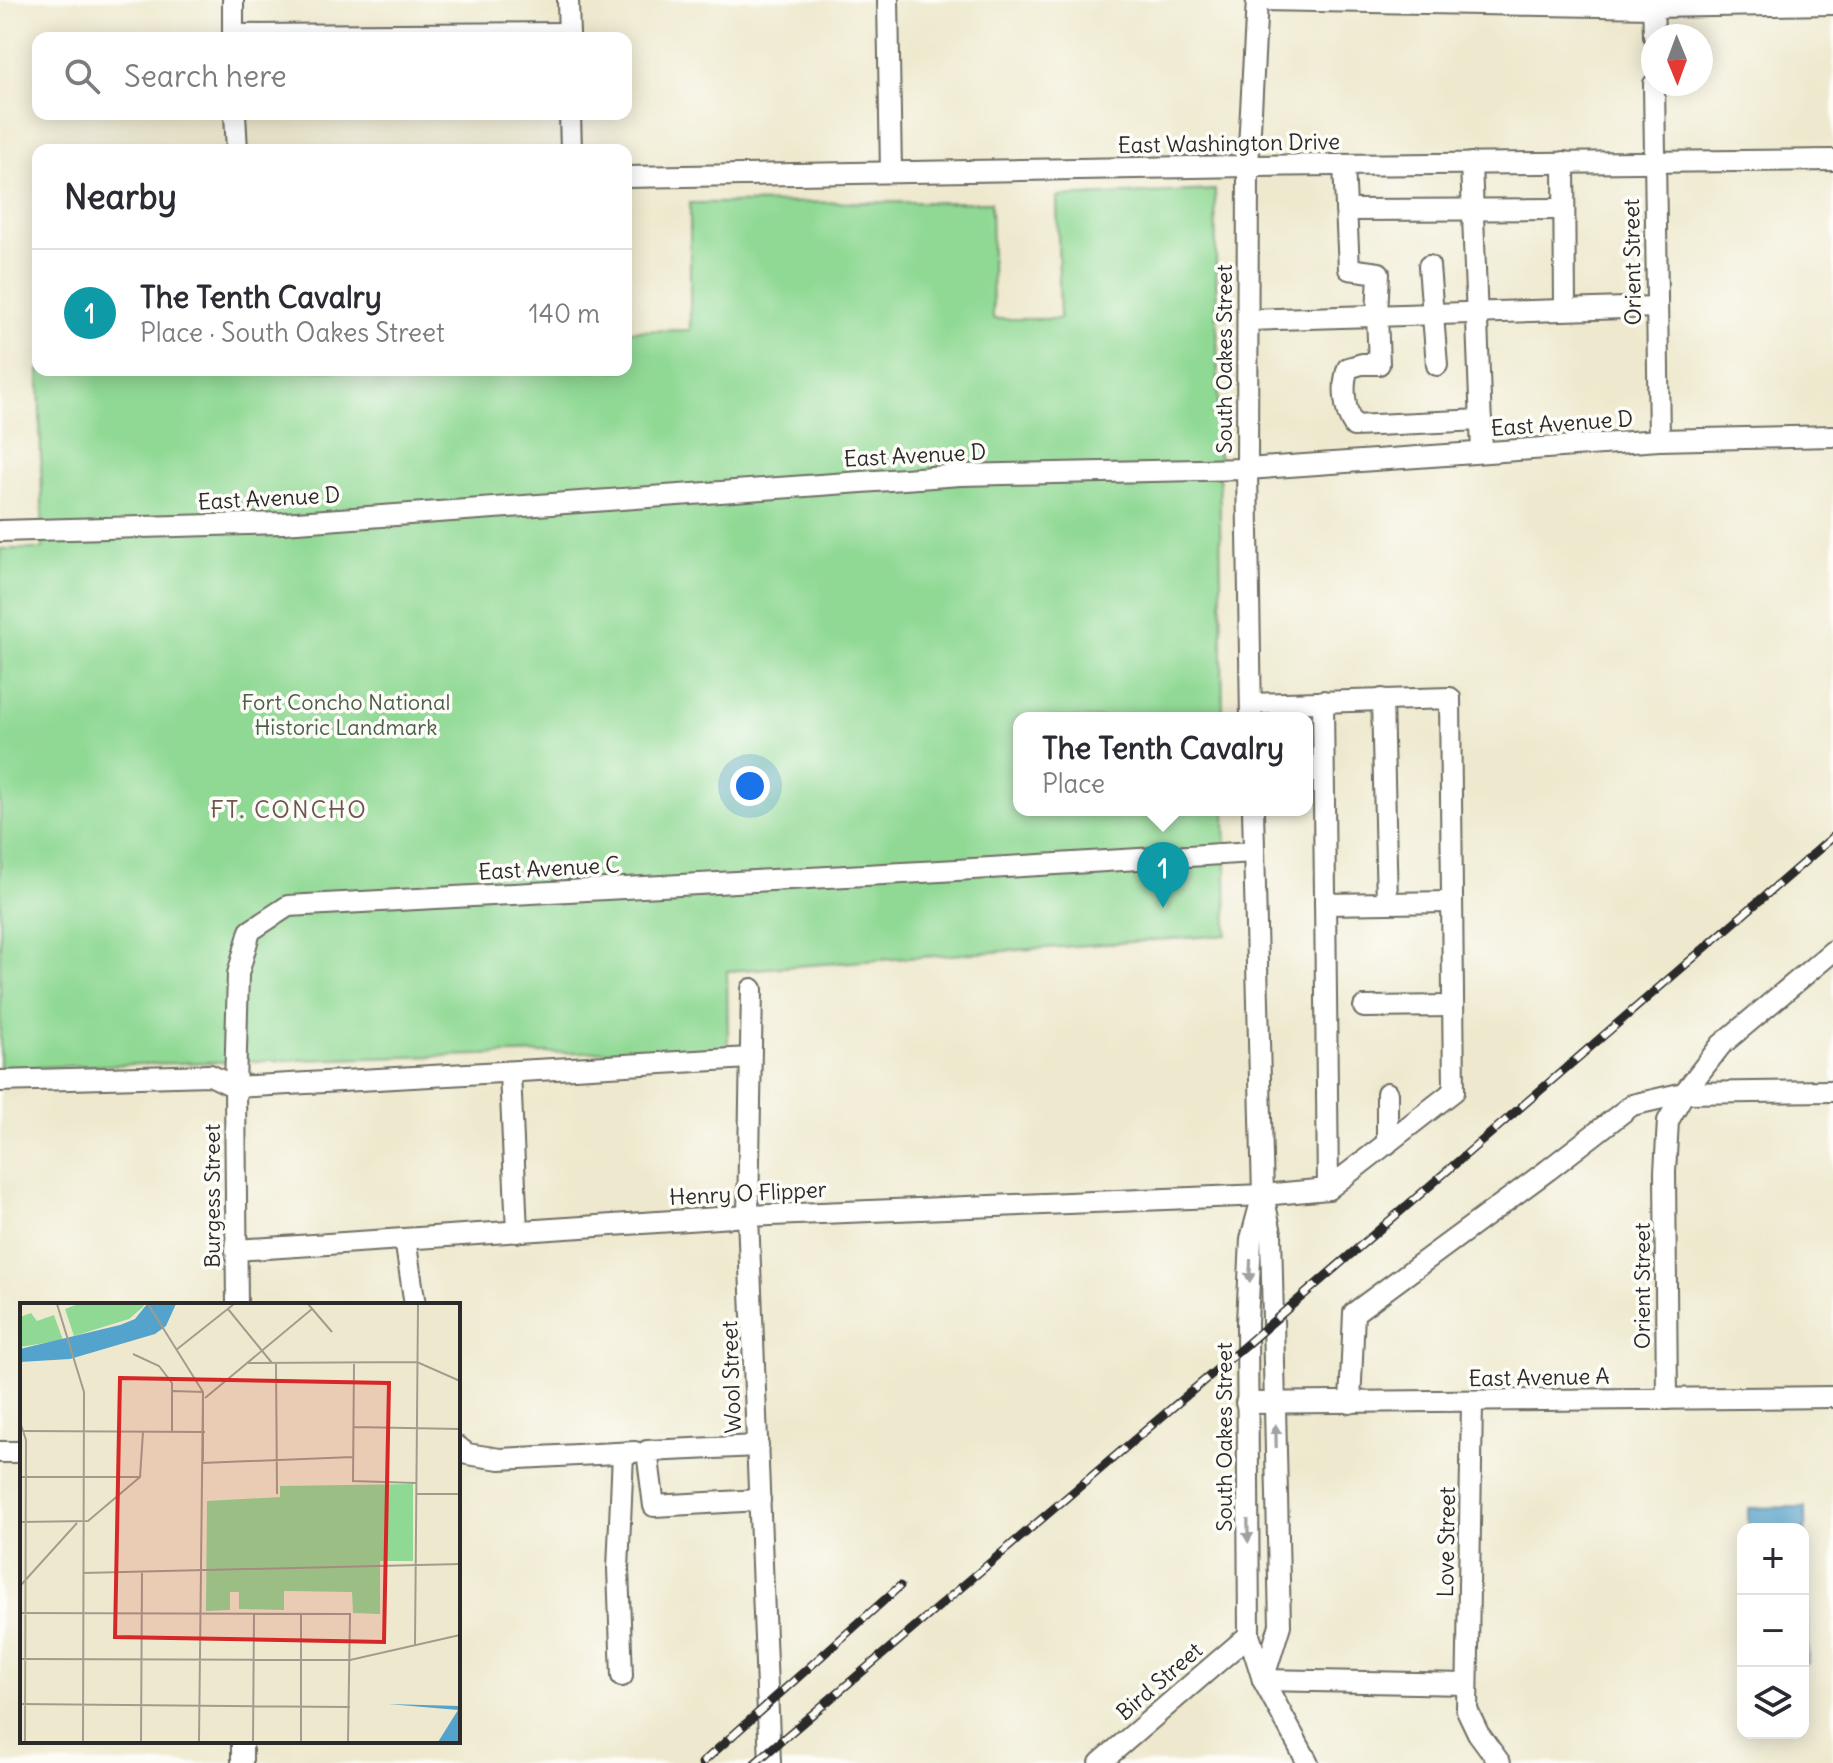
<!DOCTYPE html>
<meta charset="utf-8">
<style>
body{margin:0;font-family:Delius,sans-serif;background:#f2f2f3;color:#2b2b33}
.controls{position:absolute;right:24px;bottom:24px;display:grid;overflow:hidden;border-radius:16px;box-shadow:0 4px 20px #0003}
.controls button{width:72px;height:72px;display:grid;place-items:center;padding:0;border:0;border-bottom:2px solid #e1e1e2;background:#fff;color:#2b2b33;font:40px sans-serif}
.compass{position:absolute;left:1641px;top:24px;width:72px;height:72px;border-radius:50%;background:#fff;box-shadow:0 4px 20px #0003;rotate:179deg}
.you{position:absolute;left:750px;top:786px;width:28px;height:28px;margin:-20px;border:6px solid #fff;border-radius:50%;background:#1a73e8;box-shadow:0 0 0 12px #1a73e833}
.badge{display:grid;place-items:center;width:52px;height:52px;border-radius:50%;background:#b45309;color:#fff;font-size:26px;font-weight:700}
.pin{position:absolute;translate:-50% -66px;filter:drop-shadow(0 2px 4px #0008)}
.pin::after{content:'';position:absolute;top:42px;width:28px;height:24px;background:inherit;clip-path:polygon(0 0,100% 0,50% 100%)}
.popup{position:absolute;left:1013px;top:712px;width:300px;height:104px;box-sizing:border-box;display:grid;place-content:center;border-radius:16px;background:#fff;filter:drop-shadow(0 2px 6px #0005);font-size:26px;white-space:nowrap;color:#7c7c81}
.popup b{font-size:30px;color:#2b2b33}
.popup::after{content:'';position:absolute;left:50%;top:100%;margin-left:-16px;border:16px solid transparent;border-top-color:#fff}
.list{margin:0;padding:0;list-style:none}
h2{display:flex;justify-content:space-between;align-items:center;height:104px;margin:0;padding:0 32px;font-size:34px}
h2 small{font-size:26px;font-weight:400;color:#7c7c81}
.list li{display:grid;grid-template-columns:52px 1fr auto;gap:24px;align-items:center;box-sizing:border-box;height:128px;padding:0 32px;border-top:2px solid #e1e1e2}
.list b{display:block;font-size:30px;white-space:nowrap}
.list p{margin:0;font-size:26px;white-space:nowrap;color:#7c7c81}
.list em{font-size:26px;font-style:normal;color:#7c7c81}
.icon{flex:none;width:44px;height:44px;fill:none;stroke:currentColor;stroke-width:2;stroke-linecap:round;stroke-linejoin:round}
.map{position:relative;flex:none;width:1833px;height:1763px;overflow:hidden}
.search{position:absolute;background:#fff;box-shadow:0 4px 20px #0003;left:32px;top:32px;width:600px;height:88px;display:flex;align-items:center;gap:20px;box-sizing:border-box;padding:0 28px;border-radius:16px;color:#7c7c81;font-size:30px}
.panel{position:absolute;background:#fff;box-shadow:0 4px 20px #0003;left:32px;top:144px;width:600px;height:232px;border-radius:16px}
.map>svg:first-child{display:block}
.green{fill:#90d994;stroke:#5e8260;stroke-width:2}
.water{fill:#54a3cd;stroke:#40677c;stroke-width:2}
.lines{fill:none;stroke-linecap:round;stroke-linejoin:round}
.minor-casing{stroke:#6f6e64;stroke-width:24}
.minor{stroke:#fff;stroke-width:20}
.rail-casing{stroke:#2b2b2b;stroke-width:9}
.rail{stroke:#fdfcf7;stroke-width:6;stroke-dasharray:18;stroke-linecap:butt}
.oneway{fill:#a0a0a0}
.labels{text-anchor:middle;stroke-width:7;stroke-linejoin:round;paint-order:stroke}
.street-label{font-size:22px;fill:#2b2b2b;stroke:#fdfcf7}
.park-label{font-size:22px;fill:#495f4a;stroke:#fdfcf7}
.neighbourhood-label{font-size:24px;letter-spacing:2px;fill:#6b574f;stroke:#fdfcf7}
.inset-road{fill:none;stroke:#a09d8d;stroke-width:2}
.view{fill:#d62828;fill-opacity:0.15;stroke:#d62828;stroke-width:4}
.inset-edge{fill:none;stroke:#2b2b2b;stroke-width:4}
</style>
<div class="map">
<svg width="1833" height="1763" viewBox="0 0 1833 1763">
<rect width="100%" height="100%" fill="#fdfcf7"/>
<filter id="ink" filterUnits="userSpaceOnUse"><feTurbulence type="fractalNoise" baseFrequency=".0125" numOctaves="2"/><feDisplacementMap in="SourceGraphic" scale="16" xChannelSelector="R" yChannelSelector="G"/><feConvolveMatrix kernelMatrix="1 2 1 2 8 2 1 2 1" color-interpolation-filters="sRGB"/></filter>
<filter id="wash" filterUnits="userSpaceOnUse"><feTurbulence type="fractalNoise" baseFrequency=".006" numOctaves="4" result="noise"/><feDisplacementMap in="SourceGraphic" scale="32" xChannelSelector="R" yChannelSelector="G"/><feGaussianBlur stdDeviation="1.8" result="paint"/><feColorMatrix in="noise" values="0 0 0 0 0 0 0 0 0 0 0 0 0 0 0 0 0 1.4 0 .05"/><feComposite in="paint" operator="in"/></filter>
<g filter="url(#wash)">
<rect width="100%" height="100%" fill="#eee9ce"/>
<polygon class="green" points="1215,190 1223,718 1019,718 1019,810 1225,810 1227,935 727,971 728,1048 0,1068 0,549 43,549 39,370 626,370 626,331 690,330 690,203 991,202 993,319 1060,319 1057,197"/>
<polygon class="water" points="1805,1507 1808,1663 1803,1663 1803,1529 1748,1529 1748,1508"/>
</g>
<g filter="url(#ink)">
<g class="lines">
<g class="minor-casing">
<g id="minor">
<polyline points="233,0 233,38"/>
<polyline points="568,0 569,38"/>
<polyline points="888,0 891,172"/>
<polyline points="1257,0 1653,7 1833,4"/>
<polyline points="1653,0 1654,36"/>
<polyline points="233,35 569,33"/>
<polyline points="1654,84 1659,440"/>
<polyline points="235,114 237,150"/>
<polyline points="570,114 571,150"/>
<polyline points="1564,162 1565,309"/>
<polyline points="1471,163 1482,452"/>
<path d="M 1344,165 L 1349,269 L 1379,273 L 1377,315 L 1379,364 L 1362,364 L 1348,368 C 1342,384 1344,412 1354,426 L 1481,420"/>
<polyline points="626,177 1248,166 1833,160"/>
<polyline points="1346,210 1564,209"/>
<polyline points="1429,266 1437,365"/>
<polyline points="1248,320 1657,307"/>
<polyline points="0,531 283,523 960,475 1247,469 1659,440 1833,436"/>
<polyline points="1382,699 1387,903"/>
<polyline points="1323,701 1328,1189"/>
<polyline points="1251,718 1247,469 1248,166 1257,0"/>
<polyline points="1253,810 1263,1195 1271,1233 1280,1625 1263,1680"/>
<polyline points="1325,904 1451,902"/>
<polyline points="752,989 748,1216 770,1763"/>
<polyline points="1364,1007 1453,1006"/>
<polyline points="510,1073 517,1232"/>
<polyline points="0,1081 210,1075 235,1087 750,1058"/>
<polyline points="1387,1093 1387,1144"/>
<polyline points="1262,1198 1251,1239 1247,1323 1249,1635 1263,1680 1308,1763"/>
<polyline points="405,1239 415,1305"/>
<polyline points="236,1250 748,1216 1263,1195 1328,1189 1454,1091 1450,698 1251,704"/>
<polyline points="237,1305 235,1087 238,974 250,931 288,906 940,871 1254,852"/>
<polyline points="1667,1399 1665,1172 1668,1121 1684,1093 1721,1045 1833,951"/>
<polyline points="1472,1402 1467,1710 1478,1733 1500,1763"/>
<polyline points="1246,1403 1833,1397"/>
<polyline points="1350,1403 1354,1313 1548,1170 1632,1105 1684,1093 1833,1091"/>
<polyline points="758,1446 647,1451 654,1506 760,1500"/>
<polyline points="458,1447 467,1454 500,1459 635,1452"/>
<polyline points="0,1452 22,1452"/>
<polyline points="622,1676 618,1569 623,1453"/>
<polyline points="1263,1680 1467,1684"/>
<polyline points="242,1741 242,1763"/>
<polyline points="1100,1763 1249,1635"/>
</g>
</g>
<use href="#minor" class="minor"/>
<g class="rail-casing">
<g id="rail">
<polyline points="702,1763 900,1586"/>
<polyline points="755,1763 1247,1344 1833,837"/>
</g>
</g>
<use href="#rail" class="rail"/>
</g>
<defs><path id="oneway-solid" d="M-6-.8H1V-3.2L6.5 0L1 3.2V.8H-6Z" transform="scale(2)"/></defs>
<g class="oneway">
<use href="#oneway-solid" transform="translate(1250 1271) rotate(93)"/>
<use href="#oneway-solid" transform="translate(1276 1436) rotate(-91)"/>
<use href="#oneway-solid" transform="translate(1248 1531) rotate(89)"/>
</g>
</g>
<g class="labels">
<g class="street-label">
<text transform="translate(1229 143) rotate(-1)" y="8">East Washington Drive</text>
<text transform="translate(1632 262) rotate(-91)" y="8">Orient Street</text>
<text transform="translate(1224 359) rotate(-90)" y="8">South Oakes Street</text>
<text transform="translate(1562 423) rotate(-4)" y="8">East Avenue D</text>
<text transform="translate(915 455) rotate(-3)" y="8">East Avenue D</text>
<text transform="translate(269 498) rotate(-3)" y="8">East Avenue D</text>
<text transform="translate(549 868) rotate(-3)" y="8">East Avenue C</text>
<text transform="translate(748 1193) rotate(-3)" y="8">Henry O Flipper</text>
<text transform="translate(212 1196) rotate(-90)" y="8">Burgess Street</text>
<text transform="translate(1642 1286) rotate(-90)" y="8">Orient Street</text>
<text transform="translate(731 1377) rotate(-92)" y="8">Wool Street</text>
<text transform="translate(1539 1377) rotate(-1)" y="8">East Avenue A</text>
<text transform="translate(1224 1437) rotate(-90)" y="8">South Oakes Street</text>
<text transform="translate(1446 1542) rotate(-89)" y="8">Love Street</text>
<text transform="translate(1159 1681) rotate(-41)" y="8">Bird Street</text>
</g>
<g class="park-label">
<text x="346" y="710">Fort Concho National<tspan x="346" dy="25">Historic Landmark</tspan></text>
</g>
<g class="neighbourhood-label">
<text x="289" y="818">FT. CONCHO</text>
</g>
</g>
<g transform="translate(20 1303)">
<rect width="440" height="440" fill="#eee9ce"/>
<path d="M 58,1 L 123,1 L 124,3 L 109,16 L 54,33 L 45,6 ZM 11,10 L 17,18 L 34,12 L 43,37 L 0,44 L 0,14 ZM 393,181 L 393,258 L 360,258 L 360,311 L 333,310 L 332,289 L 264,288 L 264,307 L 219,306 L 219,289 L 210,289 L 210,307 L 186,308 L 187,198 L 260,194 L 260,183 Z" fill="#90d994"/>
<path d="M 127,1 L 156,1 L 146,23 L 135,31 L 50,56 L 0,59 L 0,46 L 100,22 L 115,16 ZM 368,401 L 440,403 L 440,439 L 418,439 L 438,407 Z" fill="#54a3cd"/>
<path class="inset-road" d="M 37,1 L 64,89 L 63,439M 128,1 L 183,89 L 183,158M 288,1 L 312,29M 208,6 L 252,60M 156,47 L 214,1M 113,51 L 139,63 L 152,80 L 152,129M 228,60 L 397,59 L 440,78M 256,60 L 257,191M 334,61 L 333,178 L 396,180M 153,88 L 183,89M 185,95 L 292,6M 0,119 L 6,137 L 5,439M 333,124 L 440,126M 0,128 L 185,129M 182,160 L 333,154M 0,174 L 120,174M 396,191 L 440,191M 0,219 L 68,218 L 120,174 L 123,129M 63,270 L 440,261M 0,283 L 57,220M 0,310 L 330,311 L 328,439M 395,342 L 398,1M 0,356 L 330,357 L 440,332M 0,401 L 330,404M 121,439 L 122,270M 179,439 L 183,89M 233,439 L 234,311M 281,439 L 281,311"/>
<path class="view" d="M 100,75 L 369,80 L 364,339 L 95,334 Z"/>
<rect width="440" height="440" class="inset-edge"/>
</g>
</svg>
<div class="controls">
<button>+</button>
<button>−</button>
<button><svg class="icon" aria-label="layers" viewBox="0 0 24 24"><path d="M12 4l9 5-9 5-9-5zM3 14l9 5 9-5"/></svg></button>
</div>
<svg class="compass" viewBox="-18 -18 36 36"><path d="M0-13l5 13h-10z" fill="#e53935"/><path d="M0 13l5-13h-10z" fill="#7c7c81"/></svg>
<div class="you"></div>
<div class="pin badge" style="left:1163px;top:908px;background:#0f9aa8">1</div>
<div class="popup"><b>The Tenth Cavalry</b>Place</div>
<div class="search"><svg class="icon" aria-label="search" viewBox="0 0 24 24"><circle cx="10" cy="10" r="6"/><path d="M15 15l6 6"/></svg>Search here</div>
<section class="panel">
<h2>Nearby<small></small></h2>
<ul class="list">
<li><span class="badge" style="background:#0f9aa8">1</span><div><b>The Tenth Cavalry</b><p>Place · South Oakes Street</p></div><em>140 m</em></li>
</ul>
</section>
</div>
